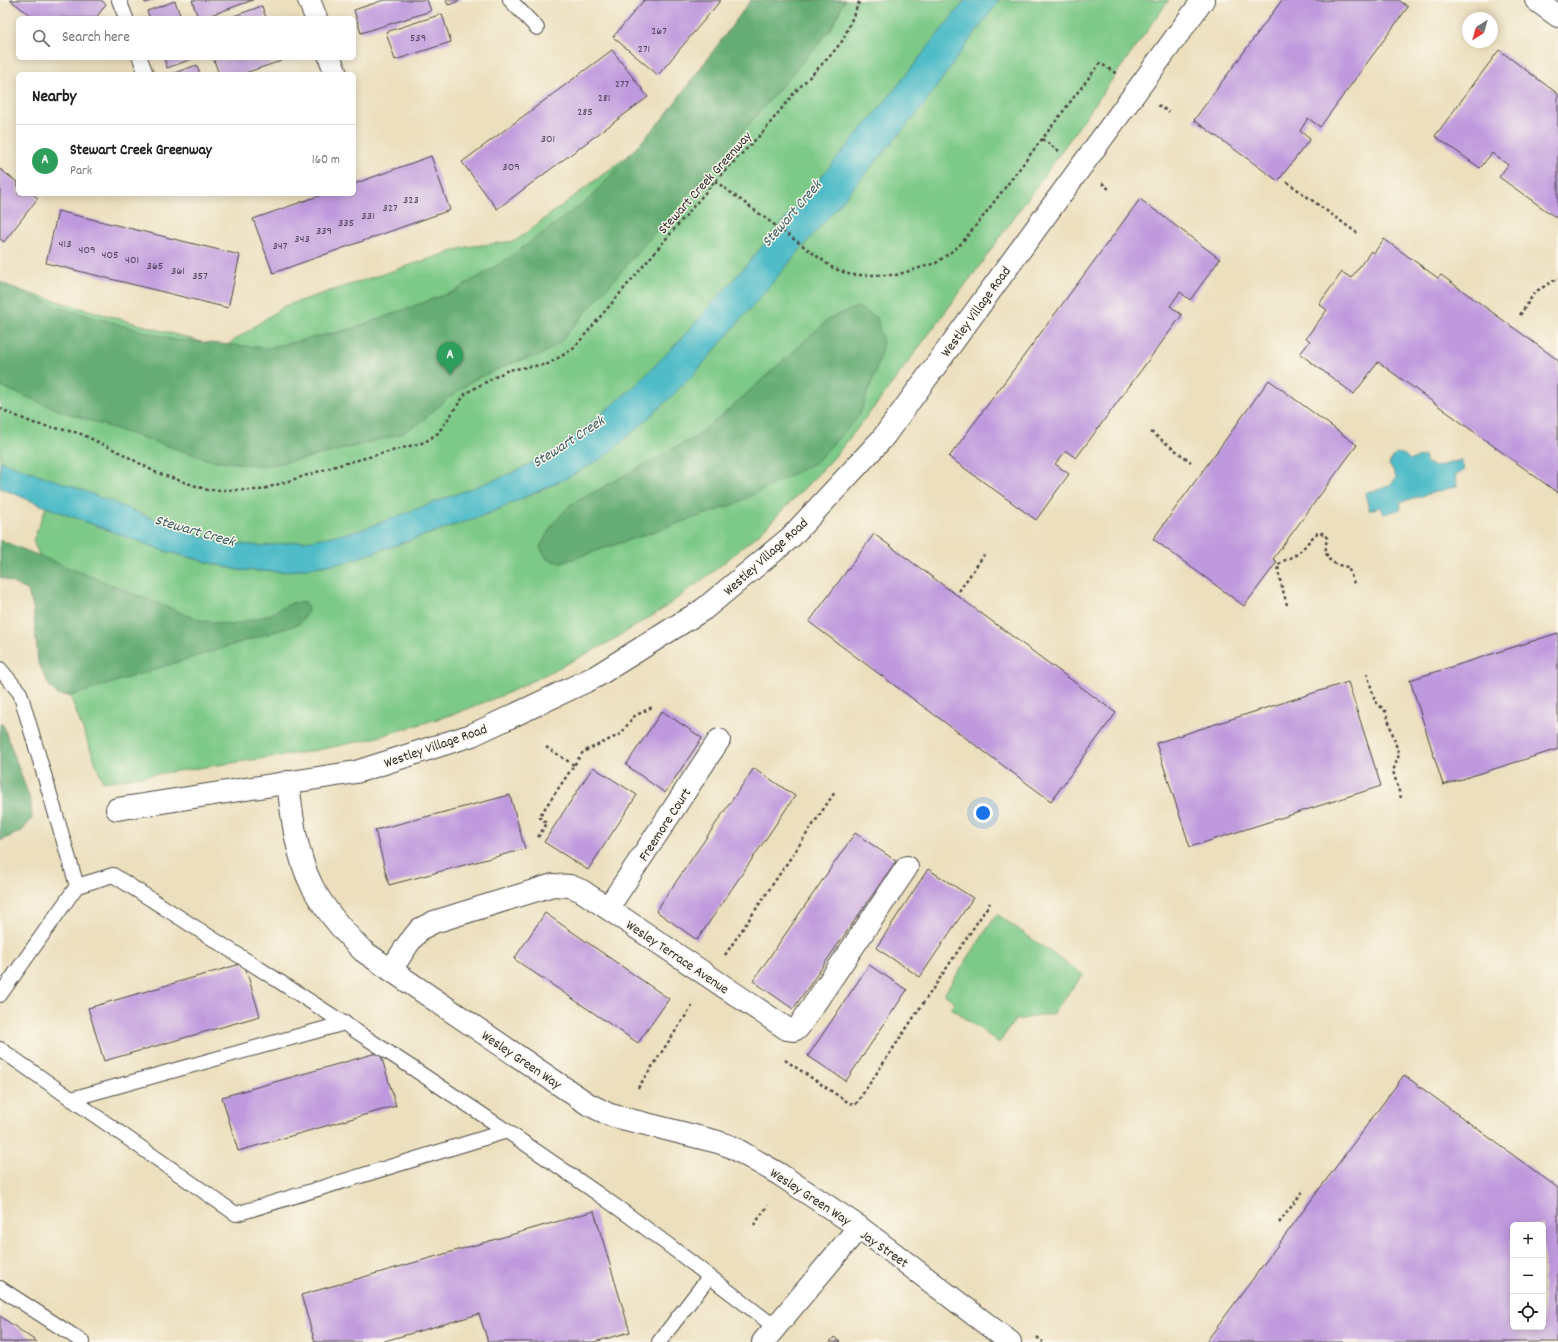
<!DOCTYPE html>
<meta charset="utf-8">
<style>
body{margin:0;font-family:Dekko,sans-serif;background:#f6f6f6;color:#202124}
.controls{position:absolute;right:12px;bottom:12px;display:grid;overflow:hidden;border-radius:6px;box-shadow:0 2px 10px #0003}
.controls button{width:36px;height:36px;display:grid;place-items:center;padding:0;border:0;border-bottom:1px solid #e0e0e0;background:#fff;color:#202124;font:20px sans-serif}
.compass{position:absolute;left:1462px;top:12px;width:36px;height:36px;border-radius:50%;background:#fff;box-shadow:0 2px 10px #0003;rotate:217deg}
.you{position:absolute;left:983px;top:813px;width:14px;height:14px;margin:-10px;border:3px solid #fff;border-radius:50%;background:#1a73e8;box-shadow:0 0 0 6px #1a73e833}
.badge{display:grid;place-items:center;width:26px;height:26px;border-radius:50%;background:#d1495b;color:#fff;font-size:13px;font-weight:700}
.pin{position:absolute;translate:-50% -33px;filter:drop-shadow(0 1px 2px #0008)}
.pin::after{content:'';position:absolute;top:21px;width:14px;height:12px;background:inherit;clip-path:polygon(0 0,100% 0,50% 100%)}
.list{margin:0;padding:0;list-style:none}
h2{display:flex;justify-content:space-between;align-items:center;height:52px;margin:0;padding:0 16px;font-size:17px}
h2 small{font-size:13px;font-weight:400;color:#757577}
.list li{display:grid;grid-template-columns:26px 1fr auto;gap:12px;align-items:center;box-sizing:border-box;height:72px;padding:0 16px;border-top:1px solid #e0e0e0}
.list b{display:block;font-size:15px;white-space:nowrap}
.list p{margin:0;font-size:13px;white-space:nowrap;color:#757577}
.list em{font-size:13px;font-style:normal;color:#757577}
.icon{flex:none;width:22px;height:22px;fill:none;stroke:currentColor;stroke-width:2;stroke-linecap:round;stroke-linejoin:round}
.map{position:relative;flex:none;width:1558px;height:1342px;overflow:hidden}
.search{position:absolute;background:#fff;box-shadow:0 2px 10px #0003;left:16px;top:16px;width:340px;height:44px;display:flex;align-items:center;gap:10px;box-sizing:border-box;padding:0 14px;border-radius:6px;color:#757577;font-size:15px}
.panel{position:absolute;background:#fff;box-shadow:0 2px 10px #0003;left:16px;top:72px;width:340px;height:124px;border-radius:6px}
.map>svg:first-child{display:block}
.green{fill:#7dc987;stroke:#547a59}
.forest{fill:#66ad74;stroke:#486c50}
.water{fill:#4fbcc8;stroke:#3d747a}
.building{fill:#bf99dd;fill-rule:evenodd}
.lines{fill:none;stroke-linecap:round;stroke-linejoin:round}
.service-casing{stroke:#484641;stroke-width:16}
.minor-casing{stroke:#484641;stroke-width:24}
.path{stroke:#484641;stroke-width:2.5;stroke-dasharray:3 3;stroke-linecap:butt}
.service{stroke:#fff;stroke-width:14}
.minor{stroke:#fff;stroke-width:22}
.labels{text-anchor:middle;stroke-width:3;stroke-linejoin:round;paint-order:stroke}
.number-label{font-size:12px;fill:#504658}
.street-label{font-size:14px;fill:#2b2b2b;stroke:#fbf7ec}
.water-label{font-size:15px;font-style:italic;fill:#385e62;stroke:#fbf7ec}
</style>
<div class="map">
<svg width="1558" height="1342" viewBox="0 0 1558 1342">
<rect width="100%" height="100%" fill="#fbf7ec"/>
<filter id="ink" filterUnits="userSpaceOnUse"><feTurbulence type="fractalNoise" baseFrequency=".025" numOctaves="2"/><feDisplacementMap in="SourceGraphic" scale="8" xChannelSelector="R" yChannelSelector="G"/><feConvolveMatrix kernelMatrix="1 2 1 2 8 2 1 2 1" color-interpolation-filters="sRGB"/></filter>
<filter id="wash" filterUnits="userSpaceOnUse"><feTurbulence type="fractalNoise" baseFrequency=".012" numOctaves="4" result="noise"/><feDisplacementMap in="SourceGraphic" scale="16" xChannelSelector="R" yChannelSelector="G"/><feGaussianBlur stdDeviation="0.9" result="paint"/><feColorMatrix in="noise" values="0 0 0 0 0 0 0 0 0 0 0 0 0 0 0 0 0 1.4 0 .05"/><feComposite in="paint" operator="in"/></filter>
<g filter="url(#wash)">
<rect width="100%" height="100%" fill="#ecdfbd"/>
<g class="green">
<polygon points="763,0 1169,0 981,264 879,401 832,460 760,533 710,574 660,611 606,644 508,693 457,713 371,739 313,751 103,782 70,696 54,636 56,595 33,541 46,507 165,551 238,570 282,572 346,562 490,513 567,478 601,458 598,450 377,542 244,553 0,477 0,283 35,295 223,348 284,306 466,247 515,241 671,123"/>
<polygon points="997,914 1083,975 1052,1014 1015,1020 999,1043 951,1008 955,1002 944,994"/>
</g>
<g class="forest">
<polygon points="751,0 845,0 831,29 561,341 541,355 515,362 475,379 448,398 422,421 401,434 308,458 263,466 210,460 61,411 0,386 0,282 57,307 175,340 267,348 351,329 455,291 506,260 590,198 665,116"/>
<polygon points="857,307 877,318 883,343 876,371 859,416 816,462 735,504 561,563 547,559 540,547 553,524 570,505 697,436 732,407 830,318"/>
<polygon points="0,540 199,620 231,625 266,616 292,603 306,602 308,611 299,624 70,696 58,695 50,687 38,662 33,606 27,590 0,577"/>
<polygon points="0,723 3,725 31,802 32,819 22,831 0,841"/>
</g>
<g class="water">
<polygon points="965,0 1000,0 960,53 925,104 695,373 667,401 623,441 601,459 567,478 490,513 346,562 282,572 238,570 165,551 46,507 0,488 0,461 72,486 186,532 225,543 263,546 312,540 358,531 512,473 562,447 636,385 679,341 749,262 883,104"/>
<path d="M 1398,453 L 1405,455 L 1410,460 L 1424,456 L 1426,462 L 1435,467 L 1461,460 L 1464,470 L 1455,476 L 1457,486 L 1400,502 L 1401,509 L 1384,514 L 1381,507 L 1369,510 L 1365,493 C 1376,490 1389,489 1396,478 C 1395,473 1391,469 1389,464 L 1393,457 Z"/>
</g>
<g id="blocks">
<g class="building">
<polygon points="10,0 101,0 106,4 96,18 34,18"/>
<polygon points="144,0 154,0 145,3"/>
<polygon points="192,0 253,0 203,18 198,18"/>
<polygon points="384,0 427,0 431,11 361,33 354,10"/>
<polygon points="446,0 462,0 448,5"/>
<polygon points="644,0 721,0 658,75 613,37"/>
<polygon points="1282,0 1399,0 1408,7 1320,127 1308,118 1300,131 1310,139 1278,181 1194,120"/>
<polygon points="175,1 181,18 150,18 147,11"/>
<polygon points="262,6 266,18 228,18"/>
<polygon points="442,14 451,42 395,60 386,32"/>
<polygon points="612,50 648,97 497,209 462,162"/>
<polygon points="1499,50 1558,94 1558,219 1499,177 1508,165 1492,153 1480,168 1435,136"/>
<polygon points="164,58 195,58 167,68"/>
<polygon points="213,58 280,58 281,61 242,74 219,74"/>
<polygon points="197,65 200,74 171,74"/>
<polygon points="431,156 450,210 273,273 253,219 324,194 354,194 354,184"/>
<polygon points="0,169 18,183 18,194 32,194 38,198 4,242 0,239"/>
<polygon points="1140,199 1220,259 1190,300 1180,292 1170,306 1182,315 1076,458 1066,451 1055,464 1069,474 1036,520 949,457"/>
<polygon points="58,211 240,255 228,308 46,263"/>
<polygon points="1384,239 1438,278 1441,275 1558,360 1558,493 1378,362 1354,394 1300,354 1310,341 1306,338 1327,310 1319,304 1342,272 1351,278 1371,251 1374,253"/>
<polygon points="1269,380 1357,445 1273,559 1277,562 1244,606 1153,539"/>
<polygon points="874,534 1116,713 1051,801 809,622"/>
<polygon points="1558,633 1558,749 1443,785 1410,680"/>
<polygon points="1348,682 1381,786 1190,847 1156,743"/>
<polygon points="662,711 702,738 665,793 626,765"/>
<polygon points="593,767 637,795 588,870 544,842"/>
<polygon points="754,768 795,796 697,940 656,911"/>
<polygon points="510,795 525,849 389,885 375,830"/>
<polygon points="855,833 896,861 793,1009 753,981"/>
<polygon points="928,869 973,898 920,977 876,948"/>
<polygon points="545,913 669,999 638,1043 514,959"/>
<polygon points="244,963 260,1016 104,1061 88,1008"/>
<polygon points="869,965 907,990 846,1081 808,1056"/>
<polygon points="380,1052 396,1106 238,1151 222,1097"/>
<path d="M 1404,1075 L 1558,1188 L 1558,1342 L 1206,1342 ZM 1513,1225 L 1543,1225 L 1543,1327 L 1513,1327 Z"/>
<polygon points="594,1211 630,1332 594,1342 488,1342 479,1314 381,1342 315,1342 301,1295"/>
<polygon points="0,1316 37,1342 0,1342"/>
<polygon points="834,1337 840,1342 830,1342"/>
</g>
</g>
</g>
<g filter="url(#ink)">
<use href="#blocks" fill-opacity="0" stroke="#484641" stroke-width="1"/>
<g class="lines">
<g class="service-casing">
<g id="service">
<polyline points="119,0 126,18"/>
<polyline points="510,0 537,28"/>
<polyline points="140,58 146,74"/>
<polyline points="0,669 20,693 77,886"/>
<path d="M 0,995 L 77,886 L 113,875 C 284,984 455,1093 621,1210 C 674,1248 724,1288 775,1327"/>
<polyline points="0,1049 236,1214 507,1131"/>
<polyline points="71,1099 345,1023"/>
<polyline points="0,1288 83,1342"/>
<polyline points="659,1342 709,1277"/>
</g>
</g>
<g class="minor-casing">
<g id="minor">
<polyline points="309,0 316,18"/>
<polyline points="1536,0 1558,16"/>
<polyline points="330,58 336,74"/>
<path d="M 288,782 C 292,817 296,854 312,886 C 325,911 344,932 363,951 L 588,1104 L 610,1115 L 718,1142 L 732,1147 L 779,1174 L 859,1227"/>
<polyline points="117,809 356,772 472,735 595,677 704,609 791,537 882,439 1203,0"/>
<polyline points="608,908 719,740"/>
<polyline points="391,970 408,944 420,929 434,922 553,885 570,886 582,891 787,1029 793,1030 798,1028 907,867"/>
<polyline points="763,1342 859,1227 1010,1342"/>
</g>
</g>
<g class="path">
<polyline points="1158,105 1169,112"/>
<polyline points="1042,139 1059,151"/>
<polyline points="715,181 833,268 851,275 896,275 936,263 959,246 978,223 1100,63 1117,74"/>
<polyline points="1287,182 1357,233"/>
<polyline points="1102,183 1110,190"/>
<polyline points="1520,315 1535,292 1558,278"/>
<polyline points="0,408 9,413 36,424 79,433 121,453 157,473 208,490 260,490 339,465 425,442 438,433 466,393 508,370 548,364 573,349 715,181 763,132 794,93 831,55 843,40 860,0"/>
<polyline points="1151,432 1191,462"/>
<polyline points="959,591 984,555"/>
<path d="M 1287,605 L 1279,576 L 1278,565 C 1284,559 1290,559 1297,554 C 1305,548 1310,538 1319,532 L 1324,534 L 1327,538 C 1323,558 1329,564 1348,567 L 1355,586"/>
<polyline points="1367,673 1375,701 1386,712 1399,755 1393,771 1401,798"/>
<polyline points="546,747 574,765"/>
<polyline points="538,837 547,823 539,817 583,752 621,734 633,717 654,706"/>
<polyline points="725,955 835,792"/>
<polyline points="785,1060 849,1103 856,1104 990,903"/>
<polyline points="638,1088 694,1003"/>
<polyline points="1279,1223 1303,1191"/>
<polyline points="754,1225 768,1205"/>
<polyline points="1037,1337 1043,1342"/>
</g>
<use href="#service" class="service"/>
<use href="#minor" class="minor"/>
</g>
</g>
<g class="labels">
<g class="number-label">
<text x="659" y="34">267</text>
<text x="418" y="41">539</text>
<text x="644" y="52">271</text>
<text x="622" y="87">277</text>
<text x="604" y="101">281</text>
<text x="585" y="115">285</text>
<text x="548" y="142">301</text>
<text x="511" y="170">309</text>
<text x="411" y="203">323</text>
<text x="390" y="211">327</text>
<text x="368" y="219">331</text>
<text x="346" y="226">335</text>
<text x="324" y="234">339</text>
<text x="302" y="242">343</text>
<text x="65" y="247">413</text>
<text x="280" y="249">347</text>
<text x="87" y="253">409</text>
<text x="110" y="258">405</text>
<text x="132" y="263">401</text>
<text x="155" y="269">365</text>
<text x="178" y="274">361</text>
<text x="200" y="279">357</text>
</g>
<g class="street-label">
<text transform="translate(704 182) rotate(-48)" y="5">Stewart Creek Greenway</text>
<text transform="translate(975 311) rotate(-54)" y="5">Westley Village Road</text>
<text transform="translate(765 556) rotate(-42)" y="5">Westley Village Road</text>
<text transform="translate(435 745) rotate(-19)" y="5">Westley Village Road</text>
<text transform="translate(664 824) rotate(-57)" y="5">Freemore Court</text>
<text transform="translate(678 956) rotate(34)" y="5">Wesley Terrace Avenue</text>
<text transform="translate(522 1059) rotate(34)" y="5">Wesley Green Way</text>
<text transform="translate(811 1196) rotate(33)" y="5">Wesley Green Way</text>
<text transform="translate(885 1248) rotate(35)" y="5">Jay Street</text>
</g>
<g class="water-label">
<text transform="translate(791 213) rotate(-49)" y="5">Stewart Creek</text>
<text transform="translate(568 441) rotate(-33)" y="5">Stewart Creek</text>
<text transform="translate(195 530) rotate(16)" y="5">Stewart Creek</text>
</g>
</g>
</svg>
<div class="controls">
<button>+</button>
<button>−</button>
<button><svg class="icon" aria-label="locate" viewBox="0 0 24 24"><circle cx="12" cy="12" r="6"/><path d="M12 2v4M12 18v4M2 12h4M18 12h4"/></svg></button>
</div>
<svg class="compass" viewBox="-18 -18 36 36"><path d="M0-13l5 13h-10z" fill="#e53935"/><path d="M0 13l5-13h-10z" fill="#757577"/></svg>
<div class="you"></div>
<div class="pin badge" style="left:450px;top:375px;background:#2e9e5b">A</div>
<div class="search"><svg class="icon" aria-label="search" viewBox="0 0 24 24"><circle cx="10" cy="10" r="6"/><path d="M15 15l6 6"/></svg>Search here</div>
<section class="panel">
<h2>Nearby<small></small></h2>
<ul class="list">
<li><span class="badge" style="background:#2e9e5b">A</span><div><b>Stewart Creek Greenway</b><p>Park</p></div><em>160 m</em></li>
</ul>
</section>
</div>
